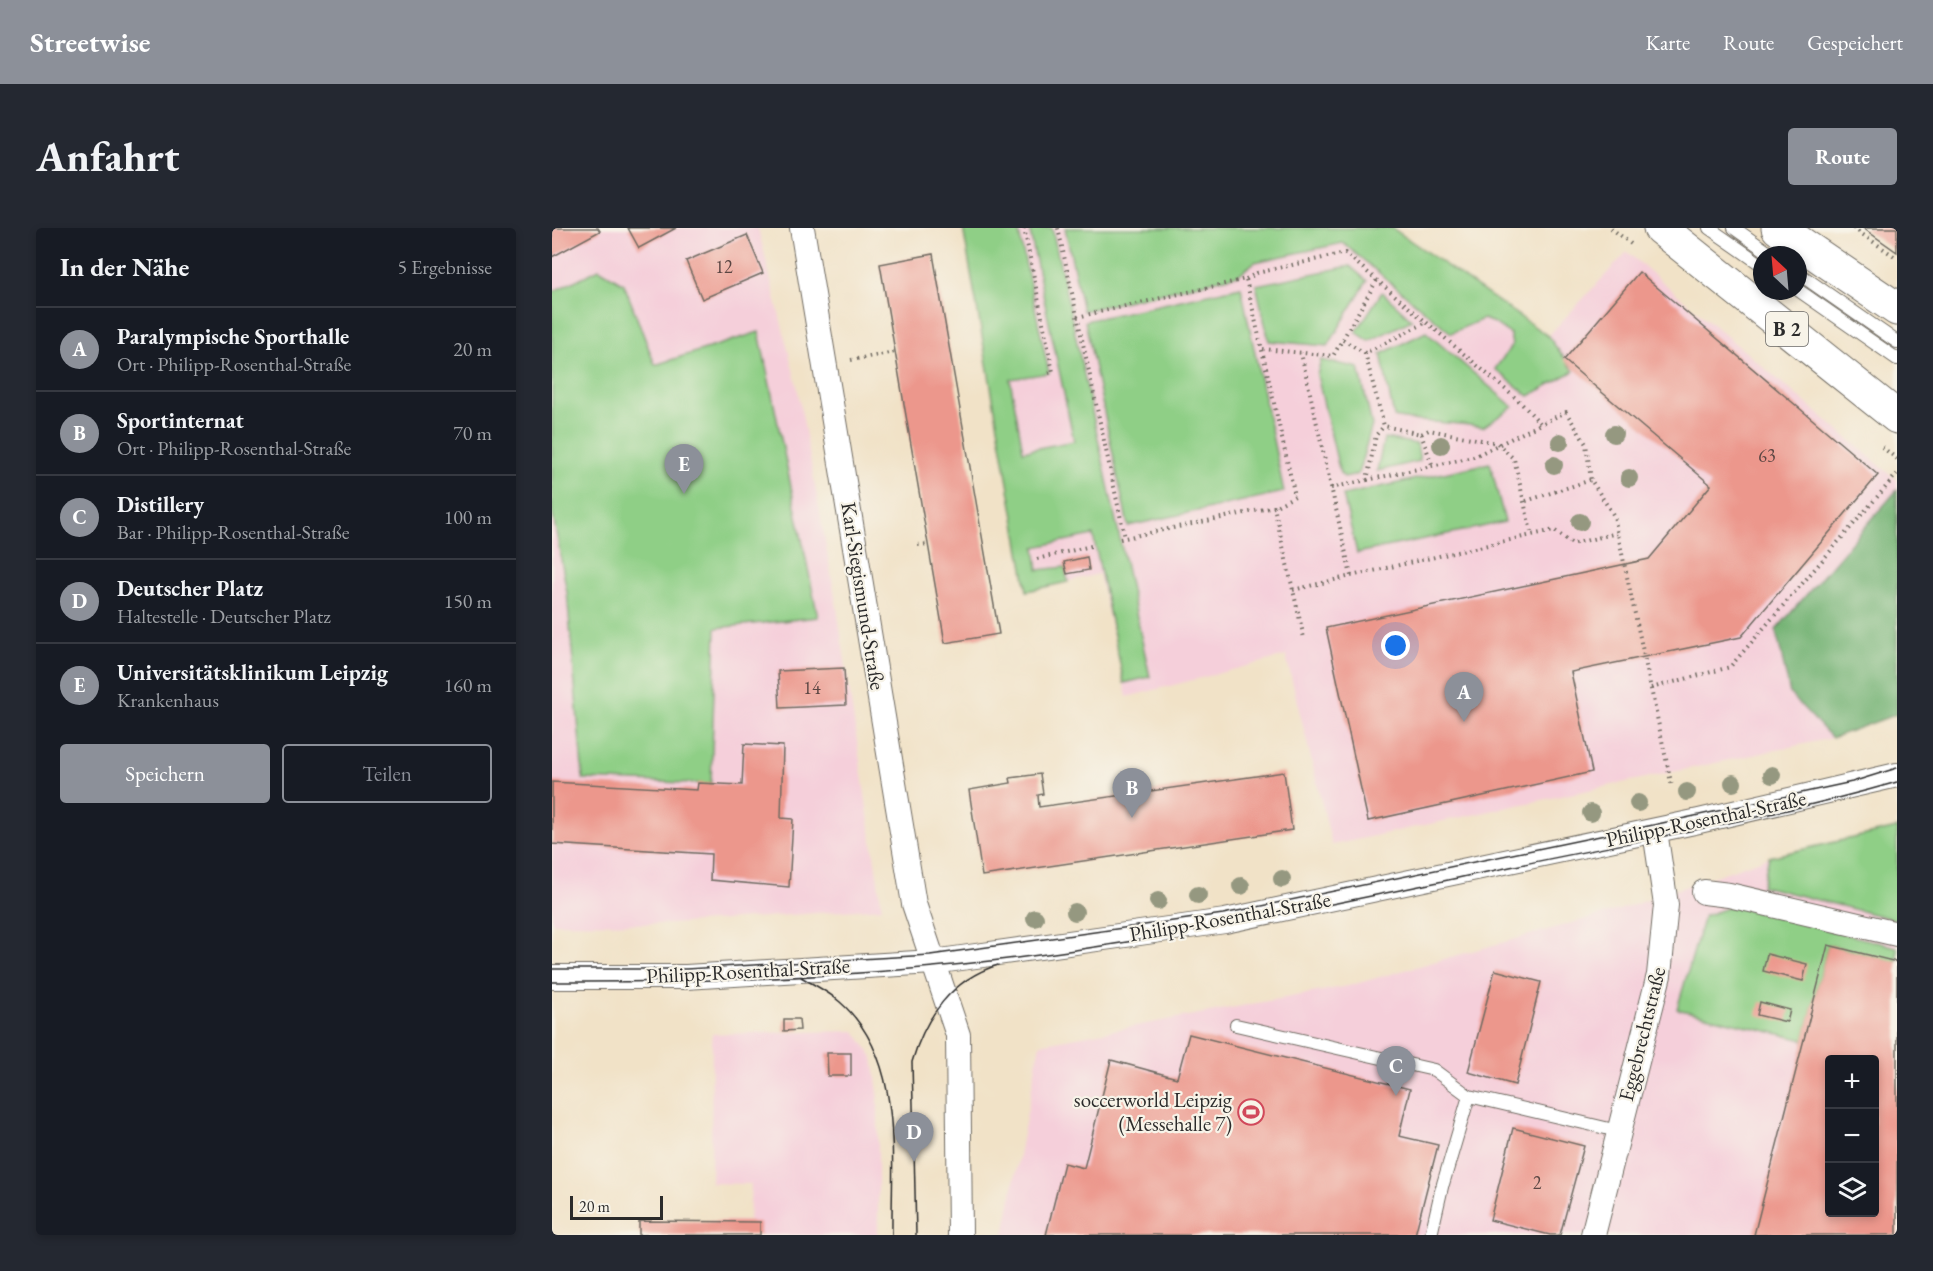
<!DOCTYPE html>
<html lang="de">
<meta charset="utf-8">
<style>
body{margin:0;font-family:"EB Garamond",serif;background:#242831;color:#f1f3f6}
.controls{position:absolute;right:18px;bottom:18px;display:grid;overflow:hidden;border-radius:6px;box-shadow:0 3px 9px #0003}
.controls button{width:54px;height:54px;display:grid;place-items:center;padding:0;border:0;border-bottom:2px solid #363941;background:#171b24;color:#f1f3f6;font:30px sans-serif}
.compass{position:absolute;left:1201px;top:18px;width:54px;height:54px;border-radius:50%;background:#171b24;box-shadow:0 3px 9px #0003;rotate:334deg}
.scale{position:absolute;left:18px;bottom:15px;width:93px;box-sizing:border-box;padding-left:6px;border:3px solid #2b2b2b;border-top:0;font-size:16px;line-height:21px;white-space:nowrap;color:#2b2b2b;-webkit-text-stroke:4px #f7f3e8;paint-order:stroke}
.you{position:absolute;left:844px;top:418px;width:21px;height:21px;margin:-15px;border:4px solid #fff;border-radius:50%;background:#1a73e8;box-shadow:0 0 0 9px #1a73e833}
.badge{display:grid;place-items:center;width:39px;height:39px;border-radius:50%;background:#8c9099;color:#fff;font-size:20px;font-weight:700}
.pin{position:absolute;translate:-50% -50px;filter:drop-shadow(0 2px 3px #0008)}
.pin::after{content:'';position:absolute;top:32px;width:21px;height:18px;background:inherit;clip-path:polygon(0 0,100% 0,50% 100%)}
.list{margin:0;padding:0;list-style:none}
h2{display:flex;justify-content:space-between;align-items:center;height:78px;margin:0;padding:0 24px;font-size:26px}
h2 small{font-size:20px;font-weight:400;color:#9ea1a6}
.list li{display:grid;grid-template-columns:39px 1fr auto;gap:18px;align-items:center;box-sizing:border-box;height:84px;padding:0 24px;border-top:2px solid #363941}
.list b{display:block;font-size:22px;white-space:nowrap}
.list p{margin:0;font-size:20px;white-space:nowrap;color:#9ea1a6}
.list em{font-size:20px;font-style:normal;color:#9ea1a6}
.actions{display:flex;gap:12px;padding:18px 24px}
.actions a{flex:1;padding:14px 0;border:2px solid #8c9099;border-radius:6px;text-align:center;font-size:21px;color:#8c9099}
.actions .main{background:#8c9099;color:#fff}
.icon{flex:none;width:33px;height:33px;fill:none;stroke:currentColor;stroke-width:2;stroke-linecap:round;stroke-linejoin:round}
.map{position:relative;flex:none;width:1345px;height:1007px;overflow:hidden;border-radius:6px}
header{display:flex;align-items:center;gap:36px;box-sizing:border-box;height:84px;padding:0 30px;background:#8c9099;color:#fff}
header strong{font-size:28px}
nav{display:flex;gap:33px;margin-inline-start:auto;font-size:21px}
.intro{display:flex;align-items:center;justify-content:space-between;box-sizing:border-box;height:144px;padding:0 36px}
h1{margin:0;font-size:42px}
.button{padding:15px 27px;border-radius:6px;background:#8c9099;color:#fff;font-size:21px;font-weight:700}
main{display:flex;gap:36px;padding:0 36px}
aside{flex:1;background:#171b24;border-radius:6px;box-shadow:0 3px 9px #0003}
.map>svg:first-child{display:block}
.built{fill:#f5cfda;fill-rule:evenodd}
.green{fill:#8fcf86;stroke:#5d7d58;stroke-width:1.5}
.forest{fill:#73b273;stroke:#4f6e4f;stroke-width:1.5}
.building{fill:#ec978c;fill-rule:evenodd}
.lines{fill:none;stroke-linecap:round;stroke-linejoin:round}
.lane-casing{stroke:#706b62;stroke-width:14}
.street-casing{stroke:#706b62;stroke-width:26}
.primary-casing{stroke:#706b62;stroke-width:35}
.path{stroke:#706b62;stroke-width:4;stroke-dasharray:1.5 4.5;stroke-linecap:butt}
.lane{stroke:#fff;stroke-width:12}
.street{stroke:#fff;stroke-width:24}
.primary{stroke:#fff;stroke-width:33}
.tram{stroke:#2b2b2b;stroke-width:1.5}
.tree{fill:#959880}
.labels{text-anchor:middle;stroke-width:4.5;stroke-linejoin:round;paint-order:stroke}
.number-label{font-size:18px;fill:#5b4643}
.shield{fill:#f7f3e8;stroke:#686764;stroke-width:1.5}
.shield-label{font-size:20px;font-weight:bold;fill:#2b2b2b}
.street-label{font-size:21px;fill:#2b2b2b;stroke:#f7f3e8}
.poi-label{font-size:21px;fill:#2b2b2b;stroke:#f7f3e8;text-anchor:end}
</style>
<header>
<strong>Streetwise</strong>
<nav><a>Karte</a><a>Route</a><a>Gespeichert</a></nav>
</header>
<div class="intro"><h1>Anfahrt</h1><a class="button">Route</a></div>
<main>
<aside>
<h2>In der Nähe<small>5 Ergebnisse</small></h2>
<ul class="list">
<li><span class="badge">A</span><div><b>Paralympische Sporthalle</b><p>Ort · Philipp-Rosenthal-Straße</p></div><em>20 m</em></li>
<li><span class="badge">B</span><div><b>Sportinternat</b><p>Ort · Philipp-Rosenthal-Straße</p></div><em>70 m</em></li>
<li><span class="badge">C</span><div><b>Distillery</b><p>Bar · Philipp-Rosenthal-Straße</p></div><em>100 m</em></li>
<li><span class="badge">D</span><div><b>Deutscher Platz</b><p>Haltestelle · Deutscher Platz</p></div><em>150 m</em></li>
<li><span class="badge">E</span><div><b>Universitätsklinikum Leipzig</b><p>Krankenhaus</p></div><em>160 m</em></li>
</ul>
<div class="actions"><a class="main">Speichern</a><a>Teilen</a></div>
</aside>
<div class="map">
<svg width="1345" height="1007" viewBox="0 0 1345 1007">
<rect width="100%" height="100%" fill="#f7f3e8"/>
<filter id="ink" filterUnits="userSpaceOnUse"><feTurbulence type="fractalNoise" baseFrequency=".0167" numOctaves="2"/><feDisplacementMap in="SourceGraphic" scale="12" xChannelSelector="R" yChannelSelector="G"/><feConvolveMatrix kernelMatrix="1 2 1 2 8 2 1 2 1" color-interpolation-filters="sRGB"/></filter>
<filter id="wash" filterUnits="userSpaceOnUse"><feTurbulence type="fractalNoise" baseFrequency=".008" numOctaves="4" result="noise"/><feDisplacementMap in="SourceGraphic" scale="24" xChannelSelector="R" yChannelSelector="G"/><feGaussianBlur stdDeviation="1.35" result="paint"/><feColorMatrix in="noise" values="0 0 0 0 0 0 0 0 0 0 0 0 0 0 0 0 0 1.4 0 .05"/><feComposite in="paint" operator="in"/></filter>
<g filter="url(#wash)">
<rect width="100%" height="100%" fill="#f1e2c7"/>
<g class="built">
<polygon points="0,0 206,0 245,158 284,373 330,680 120,696 0,695"/>
<polygon points="411,0 840,0 996,108 1075,24 1345,252 1345,262 1238,466 1280,510 780,617 734,428 575,469 547,346 475,363"/>
<path d="M 1345,600 L 1345,1007 L 452,1007 L 488,816 L 796,758 L 1070,681 L 1217,629 ZM 1278,832 L 1322,832 L 1322,984 L 1278,984 Z"/>
<polygon points="303,803 321,829 326,864 326,1007 87,1007 87,993 197,993 199,956 159,955 160,806"/>
</g>
<g class="green">
<polygon points="411,0 466,0 497,145 458,151 471,223 522,213 477,0 500,0 598,449 572,455 541,307 483,319 486,342 513,339 516,354 475,363"/>
<polygon points="513,0 840,0 996,108 1022,143 977,168 943,141 960,117 958,106 942,95 931,91 899,105 791,15 703,34 686,47 531,83"/>
<polygon points="798,38 815,53 776,118 717,113 704,57"/>
<polygon points="47,41 72,56 103,137 207,104 266,389 164,400 159,556 31,551 15,364 0,282 0,64"/>
<polygon points="689,59 732,264 576,298 533,93"/>
<polygon points="830,64 860,92 817,113 804,104"/>
<path d="M 874,104 L 961,179 L 931,199 C 901,193 871,196 842,189 L 829,126 Z"/>
<polygon points="769,132 807,140 820,197 806,246 792,249 788,245 765,147"/>
<polygon points="832,210 865,216 868,233 825,243"/>
<polygon points="938,235 953,294 805,325 791,267"/>
<polygon points="1345,600 1345,692 1210,658 1217,629"/>
<polygon points="1181,678 1345,719 1345,734 1276,717 1252,812 1125,781 1152,688"/>
</g>
<polygon class="forest" points="1345,262 1345,486 1280,510 1238,466 1224,402"/>
<g id="blocks">
<g class="building">
<polygon points="0,0 46,0 48,3 0,29"/>
<polygon points="76,0 124,0 87,20"/>
<polygon points="1311,0 1345,0 1345,24"/>
<polygon points="195,7 211,45 150,71 134,33"/>
<polygon points="381,26 447,406 393,415 328,36"/>
<polygon points="1087,44 1326,247 1189,409 1019,444 1040,544 816,593 774,400 1097,331 1159,257 1012,132"/>
<polygon points="535,329 537,342 515,346 512,334"/>
<polygon points="292,440 294,477 228,480 226,443"/>
<polygon points="192,516 231,518 229,590 241,591 237,659 158,652 159,626 0,616 0,554 145,562 146,555 190,557"/>
<polygon points="732,544 740,602 430,648 417,562 459,555 458,550 488,546 491,566 486,567 487,579"/>
<path d="M 1276,717 L 1345,734 L 1345,1007 L 1202,1007 ZM 1278,832 L 1322,832 L 1322,984 L 1278,984 Z"/>
<polygon points="1215,726 1255,736 1251,753 1211,743"/>
<polygon points="943,742 989,754 963,857 916,844"/>
<polygon points="1208,774 1238,782 1235,794 1205,787"/>
<polygon points="232,791 247,791 248,802 232,803"/>
<polygon points="637,806 858,861 847,908 886,917 863,1007 494,1007 512,935 532,940 559,832 625,850"/>
<polygon points="275,825 299,825 299,848 276,848"/>
<polygon points="961,900 1032,918 1008,1007 998,1007 938,992"/>
<polygon points="87,993 208,994 208,1007 87,1007"/>
</g>
</g>
</g>
<g filter="url(#ink)">
<use href="#blocks" fill-opacity="0" stroke="#706b62" stroke-width="1.5"/>
<g class="lines">
<g class="lane-casing">
<g id="lane">
<polyline points="1157,0 1210,37"/>
<polyline points="1182,0 1220,27"/>
<polyline points="1246,45 1345,114"/>
<polyline points="1246,62 1345,131"/>
<polyline points="684,797 882,842 917,868 1066,903"/>
<polyline points="891,956 917,868"/>
<polyline points="879,1007 890,959"/>
</g>
</g>
<g class="street-casing">
<g id="street">
<polyline points="250,0 362,676 406,807 408,1007"/>
<polyline points="1152,664 1177,667 1345,706"/>
<polyline points="0,749 134,749 381,734 673,693 1147,593 1345,547"/>
<polyline points="1041,1007 1107,747 1114,677 1103,603"/>
</g>
</g>
<g class="primary-casing">
<g id="primary">
<polyline points="1108,0 1345,189"/>
<polyline points="1226,0 1345,81"/>
</g>
</g>
<g class="path">
<polyline points="472,0 501,144 497,145"/>
<polyline points="506,0 573,310"/>
<polyline points="1059,0 1079,16"/>
<polyline points="1301,0 1345,30"/>
<polyline points="694,51 705,45 793,25 967,173 989,196 1014,184 1034,216 1039,252 1062,288 1120,559"/>
<polyline points="525,89 694,51 743,268 722,279"/>
<polyline points="791,112 813,125 875,94"/>
<polyline points="711,121 781,128 825,52"/>
<polyline points="813,125 832,198 869,206 877,202 945,215 962,231 980,308"/>
<polyline points="299,132 343,124"/>
<polyline points="869,206 881,239"/>
<polyline points="1330,219 1345,231"/>
<polyline points="815,252 921,229 989,196"/>
<polyline points="779,260 815,252 824,207 832,198"/>
<polyline points="974,273 1039,252"/>
<polyline points="568,311 722,279 752,410"/>
<polyline points="366,317 376,316"/>
<polyline points="485,331 543,317"/>
<polyline points="799,348 1002,302 1020,316 1065,305"/>
<polyline points="741,362 799,348 749,125"/>
<polyline points="1099,460 1178,439 1345,246"/>
</g>
<use href="#lane" class="lane"/>
<use href="#street" class="street"/>
<use href="#primary" class="primary"/>
<g class="tram">
<polyline points="0,741 134,741 378,727 671,686 1101,597 1300,554 1345,540"/>
<path d="M 249,749 C 262,757 277,764 288,774 C 353,831 339,929 340,1007"/>
<path d="M 0,754 C 158,755 315,749 472,729 C 637,708 800,672 963,638 C 1091,611 1220,590 1345,554"/>
<path d="M 364,1007 L 360,834 C 373,789 400,751 446,737"/>
</g>
</g>
<g class="tree">
<circle cx="1062" cy="206" r="9"/>
<circle cx="1008" cy="214" r="9"/>
<circle cx="889" cy="217" r="9"/>
<circle cx="1002" cy="237" r="9"/>
<circle cx="1077" cy="250" r="9"/>
<circle cx="1028" cy="294" r="9"/>
<circle cx="1220" cy="547" r="9"/>
<circle cx="1181" cy="555" r="9"/>
<circle cx="1135" cy="564" r="9"/>
<circle cx="1086" cy="575" r="9"/>
<circle cx="1039" cy="585" r="9"/>
<circle cx="730" cy="651" r="9"/>
<circle cx="689" cy="658" r="9"/>
<circle cx="646" cy="667" r="9"/>
<circle cx="606" cy="673" r="9"/>
<circle cx="523" cy="684" r="9"/>
<circle cx="483" cy="690" r="9"/>
</g>
</g>
<defs>
<g id="stadium-ring" transform="scale(1.35)"><circle r="9.5" fill="#f7f3e8" stroke="#d1495b" stroke-width="1.5"/><path d="M0-5a6.5 5 0 1 0 0 10a6.5 5 0 1 0 0-10ZM-3.5-1.8h7v3.6h-7Z" fill="#d1495b"/></g>
</defs>
<g fill-rule="evenodd">
<use href="#stadium-ring" x="699" y="884"/>
</g>
<g class="labels">
<g class="number-label">
<text x="172" y="45">12</text>
<text x="1215" y="234">63</text>
<text x="260" y="466">14</text>
<text x="985" y="961">2</text>
</g>
<rect class="shield" x="1214" y="84" width="42" height="34" rx="4.5"/>
<g class="shield-label">
<text x="1235" y="108">B 2</text>
</g>
<g class="street-label">
<text transform="translate(311 368) rotate(81)" y="7">Karl-Siegismund-Straße</text>
<text transform="translate(1154 591) rotate(-12)" y="7">Philipp-Rosenthal-Straße</text>
<text transform="translate(678 689) rotate(-10)" y="7">Philipp-Rosenthal-Straße</text>
<text transform="translate(196 743) rotate(-3)" y="7">Philipp-Rosenthal-Straße</text>
<text transform="translate(1090 806) rotate(-76)" y="7">Eggebrechtstraße</text>
</g>
<g class="poi-label">
<text x="680" y="879">soccerworld Leipzig<tspan x="680" dy="24">(Messehalle 7)</tspan></text>
</g>
</g>
</svg>
<div class="controls">
<button>+</button>
<button>−</button>
<button><svg class="icon" aria-label="layers" viewBox="0 0 24 24"><path d="M12 4l9 5-9 5-9-5zM3 14l9 5 9-5"/></svg></button>
</div>
<svg class="compass" viewBox="-18 -18 36 36"><path d="M0-13l5 13h-10z" fill="#e53935"/><path d="M0 13l5-13h-10z" fill="#9ea1a6"/></svg>
<div class="scale">20 m</div>
<div class="you"></div>
<div class="pin badge" style="left:912px;top:494px">A</div>
<div class="pin badge" style="left:580px;top:590px">B</div>
<div class="pin badge" style="left:844px;top:868px">C</div>
<div class="pin badge" style="left:362px;top:934px">D</div>
<div class="pin badge" style="left:132px;top:266px">E</div>
</div>
</main>
